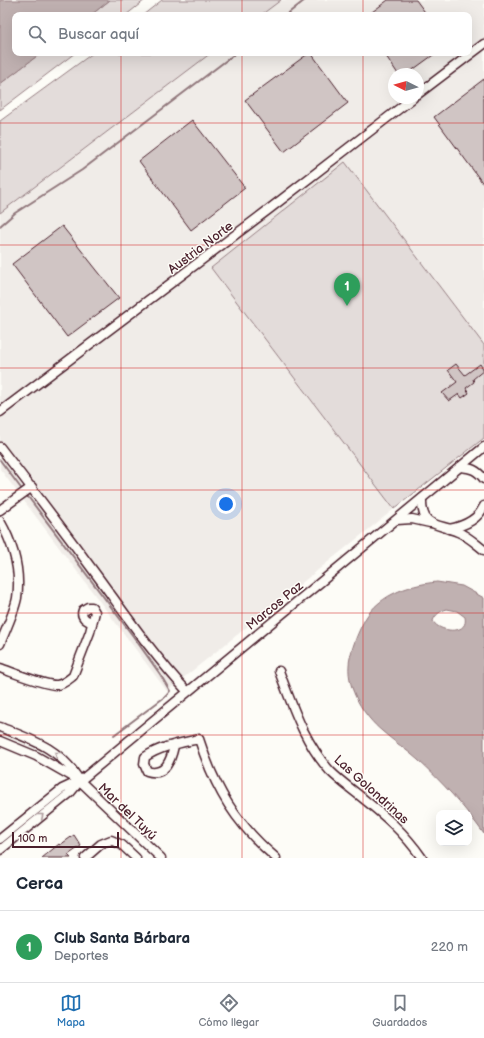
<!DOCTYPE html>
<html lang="es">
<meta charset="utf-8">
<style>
body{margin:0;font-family:"Balsamiq Sans",sans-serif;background:#f2f2f3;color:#1f2937}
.controls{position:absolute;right:12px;bottom:12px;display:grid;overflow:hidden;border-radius:8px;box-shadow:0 4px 16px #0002}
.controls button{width:36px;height:36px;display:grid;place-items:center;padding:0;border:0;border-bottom:1px solid #e0e1e3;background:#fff;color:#1f2937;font:20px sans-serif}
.compass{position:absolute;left:388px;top:68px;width:36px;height:36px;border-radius:50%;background:#fff;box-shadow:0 4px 16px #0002;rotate:275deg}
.scale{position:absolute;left:12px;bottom:10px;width:107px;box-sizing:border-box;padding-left:4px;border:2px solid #4a1f2b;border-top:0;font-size:11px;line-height:14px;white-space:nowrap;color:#4a1f2b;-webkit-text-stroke:3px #fdfcf7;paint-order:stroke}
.you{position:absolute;left:226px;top:504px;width:14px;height:14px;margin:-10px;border:3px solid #fff;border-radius:50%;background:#1a73e8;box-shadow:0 0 0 6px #1a73e833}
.badge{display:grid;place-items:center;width:26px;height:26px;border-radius:50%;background:#1f6fb2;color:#fff;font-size:13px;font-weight:700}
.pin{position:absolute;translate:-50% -33px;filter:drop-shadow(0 1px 2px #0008)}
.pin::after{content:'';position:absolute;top:21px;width:14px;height:12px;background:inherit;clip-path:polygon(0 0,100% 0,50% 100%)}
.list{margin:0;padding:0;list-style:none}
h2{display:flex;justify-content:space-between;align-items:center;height:52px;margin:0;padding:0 16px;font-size:17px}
h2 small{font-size:13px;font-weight:400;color:#747a83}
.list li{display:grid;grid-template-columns:26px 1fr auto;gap:12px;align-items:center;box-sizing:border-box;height:72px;padding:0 16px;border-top:1px solid #e0e1e3}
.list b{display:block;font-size:15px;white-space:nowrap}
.list p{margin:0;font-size:13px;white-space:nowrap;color:#747a83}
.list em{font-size:13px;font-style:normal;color:#747a83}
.icon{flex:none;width:22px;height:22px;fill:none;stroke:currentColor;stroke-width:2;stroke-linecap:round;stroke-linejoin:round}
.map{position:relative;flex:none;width:484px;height:858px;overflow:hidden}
.search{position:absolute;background:#fff;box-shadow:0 4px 16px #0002;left:12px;right:12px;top:12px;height:44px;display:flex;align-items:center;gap:10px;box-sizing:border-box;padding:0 14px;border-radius:8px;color:#747a83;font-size:15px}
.sheet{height:124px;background:#fff}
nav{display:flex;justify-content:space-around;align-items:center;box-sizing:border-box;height:56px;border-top:1px solid #e0e1e3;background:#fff;font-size:11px;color:#747a83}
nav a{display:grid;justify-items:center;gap:2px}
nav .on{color:#1f6fb2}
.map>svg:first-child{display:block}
.built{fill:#f0ece8;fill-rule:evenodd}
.green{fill:#e3dcda;stroke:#967e82}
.water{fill:#c0b1b1;stroke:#91777b;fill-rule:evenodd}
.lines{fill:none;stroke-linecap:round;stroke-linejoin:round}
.stream{stroke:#91777b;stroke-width:2}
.building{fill:#d0c5c4;stroke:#4a1f2b}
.minor-casing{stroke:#4a1f2b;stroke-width:11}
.minor{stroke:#fdfcf7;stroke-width:8}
.oneway{stroke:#ac999b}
.grid{fill:none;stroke:#d62828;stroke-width:1;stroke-opacity:0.55}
.labels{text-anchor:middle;stroke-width:3;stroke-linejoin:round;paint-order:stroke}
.street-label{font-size:13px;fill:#4a1f2b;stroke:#fdfcf7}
</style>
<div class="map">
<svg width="484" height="858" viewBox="0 0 484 858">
<rect width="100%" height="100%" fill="#fdfcf7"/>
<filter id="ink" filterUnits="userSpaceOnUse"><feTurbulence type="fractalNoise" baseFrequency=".025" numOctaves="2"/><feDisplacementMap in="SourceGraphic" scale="8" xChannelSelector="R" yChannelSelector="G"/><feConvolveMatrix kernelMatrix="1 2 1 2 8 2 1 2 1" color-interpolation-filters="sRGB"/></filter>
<g filter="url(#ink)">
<path class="built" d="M 281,0 L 484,0 L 484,345 L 345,162 L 211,268 L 394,509 L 167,691 L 0,469 L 0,213 L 211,53 L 469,53 L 469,15 L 261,15 ZM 394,74 L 418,74 L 418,98 L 394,98 Z"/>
<g class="green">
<polygon points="110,0 145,0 126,15 91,15"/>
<polygon points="162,0 281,0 261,15 143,15"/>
<polygon points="41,53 75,53 0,110 0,84"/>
<polygon points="93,53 211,53 0,213 0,121"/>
<polygon points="345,162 484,345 484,438 394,509 211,268"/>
</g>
<g class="water">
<polygon points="0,0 110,0 91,15 15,15 15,53 41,53 0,84"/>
<path d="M 437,582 L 462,586 L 484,598 L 484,834 C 465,807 442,782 418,760 C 406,749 393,741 382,731 C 364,716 347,689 349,665 C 349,656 357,634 362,625 C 375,596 407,585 437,582 ZM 447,609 L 457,611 L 465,617 C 469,636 438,632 433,621 C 435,615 440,611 447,609 Z"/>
</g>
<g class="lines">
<g class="stream">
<polyline points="286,15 305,0"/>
<polyline points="0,226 15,213 82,170 236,53"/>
<polyline points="0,460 23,491"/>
<polyline points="26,494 133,636 160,674 170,691 166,696 114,735"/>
</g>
</g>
<g class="building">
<polygon points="388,0 416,0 427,15 368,15"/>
<polygon points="309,53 311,53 348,103 284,152 245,100"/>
<polygon points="384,53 436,53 407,74 398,74"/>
<polygon points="484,79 484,185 434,117"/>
<polygon points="192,120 245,188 191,230 139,161"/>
<polygon points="62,226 119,298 67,337 12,264"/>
<polygon points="456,364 465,375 480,364 484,370 473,379 474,382 466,388 469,393 462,398 459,394 449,401 442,393 457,382 448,370"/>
<polygon points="74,835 81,846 68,855 71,858 42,858 59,844 60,845"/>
</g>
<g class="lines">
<g class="minor-casing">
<g id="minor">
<polyline points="418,94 484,44"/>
<polyline points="0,412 268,210 413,98"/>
<path d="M 0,447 C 34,491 68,536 101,581 C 128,618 155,657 187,691"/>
<path d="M 460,467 C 472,468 477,470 484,479"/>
<path d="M 422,499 C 421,528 438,523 458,532 C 468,536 476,544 484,550"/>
<polyline points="0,510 32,487"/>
<polyline points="397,520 412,519 430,523"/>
<path d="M 0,521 C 13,544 21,571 17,598 C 14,613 6,629 0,644"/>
<path d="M 449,529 C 464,526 478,520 484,506"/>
<path d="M 0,668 C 12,672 46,686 57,685 C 64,684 68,680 73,676 L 90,632 L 95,612 L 92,607 L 88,607 L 83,610 C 80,617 86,620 92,623"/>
<path d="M 279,671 C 293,707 304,742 330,771 C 339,780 350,788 360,796 C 385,816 404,832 422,858"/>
<path d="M 0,727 C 32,740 58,747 78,778"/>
<polyline points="0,741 36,756 80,781 161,858"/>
<path d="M 174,746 C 171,760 165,777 147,771 L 144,764 L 145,757 C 161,746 181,743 199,739 C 215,789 236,824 276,858"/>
<polyline points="0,839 62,789 77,782"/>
<path d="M 0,850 L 70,793 L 80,781 C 214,669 350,559 484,447"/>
<polyline points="85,858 101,844 111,840 122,845 136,858"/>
</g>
</g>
<use href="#minor" class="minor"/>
</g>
<defs><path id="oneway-chevron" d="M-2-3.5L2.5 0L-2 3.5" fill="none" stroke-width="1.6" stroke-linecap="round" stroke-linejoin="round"/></defs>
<g class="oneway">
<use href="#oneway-chevron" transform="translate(57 754) rotate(-142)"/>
<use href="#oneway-chevron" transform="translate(41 816) rotate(-39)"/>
</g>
</g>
<path class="grid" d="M 121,0 L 121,15M 242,0 L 242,15M 363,0 L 363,15M 121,53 L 121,858M 242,53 L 242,858M 363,53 L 363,858M 0,123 L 484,123M 0,245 L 484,245M 0,368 L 484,368M 0,490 L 484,490M 0,613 L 484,613M 0,735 L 484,735"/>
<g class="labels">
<g class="street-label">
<text transform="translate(200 247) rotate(-37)" y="5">Austria Norte</text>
<text transform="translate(274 605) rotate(-39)" y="5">Marcos Paz</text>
<text transform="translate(372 789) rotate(42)" y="5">Las Golondrinas</text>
<text transform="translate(128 811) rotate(44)" y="5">Mar del Tuyú</text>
</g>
</g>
</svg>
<div class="controls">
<button><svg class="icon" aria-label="layers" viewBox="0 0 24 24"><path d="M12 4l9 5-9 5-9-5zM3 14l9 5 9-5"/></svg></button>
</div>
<svg class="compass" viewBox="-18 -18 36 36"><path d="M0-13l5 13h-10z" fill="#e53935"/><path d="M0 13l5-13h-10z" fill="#747a83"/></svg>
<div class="scale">100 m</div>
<div class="you"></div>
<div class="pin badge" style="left:347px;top:306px;background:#2e9e5b">1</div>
<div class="search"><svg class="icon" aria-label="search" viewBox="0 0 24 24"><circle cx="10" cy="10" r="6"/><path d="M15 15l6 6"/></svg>Buscar aquí</div>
</div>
<section class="sheet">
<h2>Cerca<small></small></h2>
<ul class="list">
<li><span class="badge" style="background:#2e9e5b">1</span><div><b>Club Santa Bárbara</b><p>Deportes</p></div><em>220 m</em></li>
</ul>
</section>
<nav>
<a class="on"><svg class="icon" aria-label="map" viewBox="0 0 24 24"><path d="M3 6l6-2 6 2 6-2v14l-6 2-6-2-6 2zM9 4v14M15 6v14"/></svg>Mapa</a>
<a><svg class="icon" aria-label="directions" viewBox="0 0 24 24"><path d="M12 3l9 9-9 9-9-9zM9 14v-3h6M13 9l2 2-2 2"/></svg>Cómo llegar</a>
<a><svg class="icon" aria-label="saved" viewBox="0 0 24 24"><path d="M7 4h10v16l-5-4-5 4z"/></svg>Guardados</a>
</nav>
